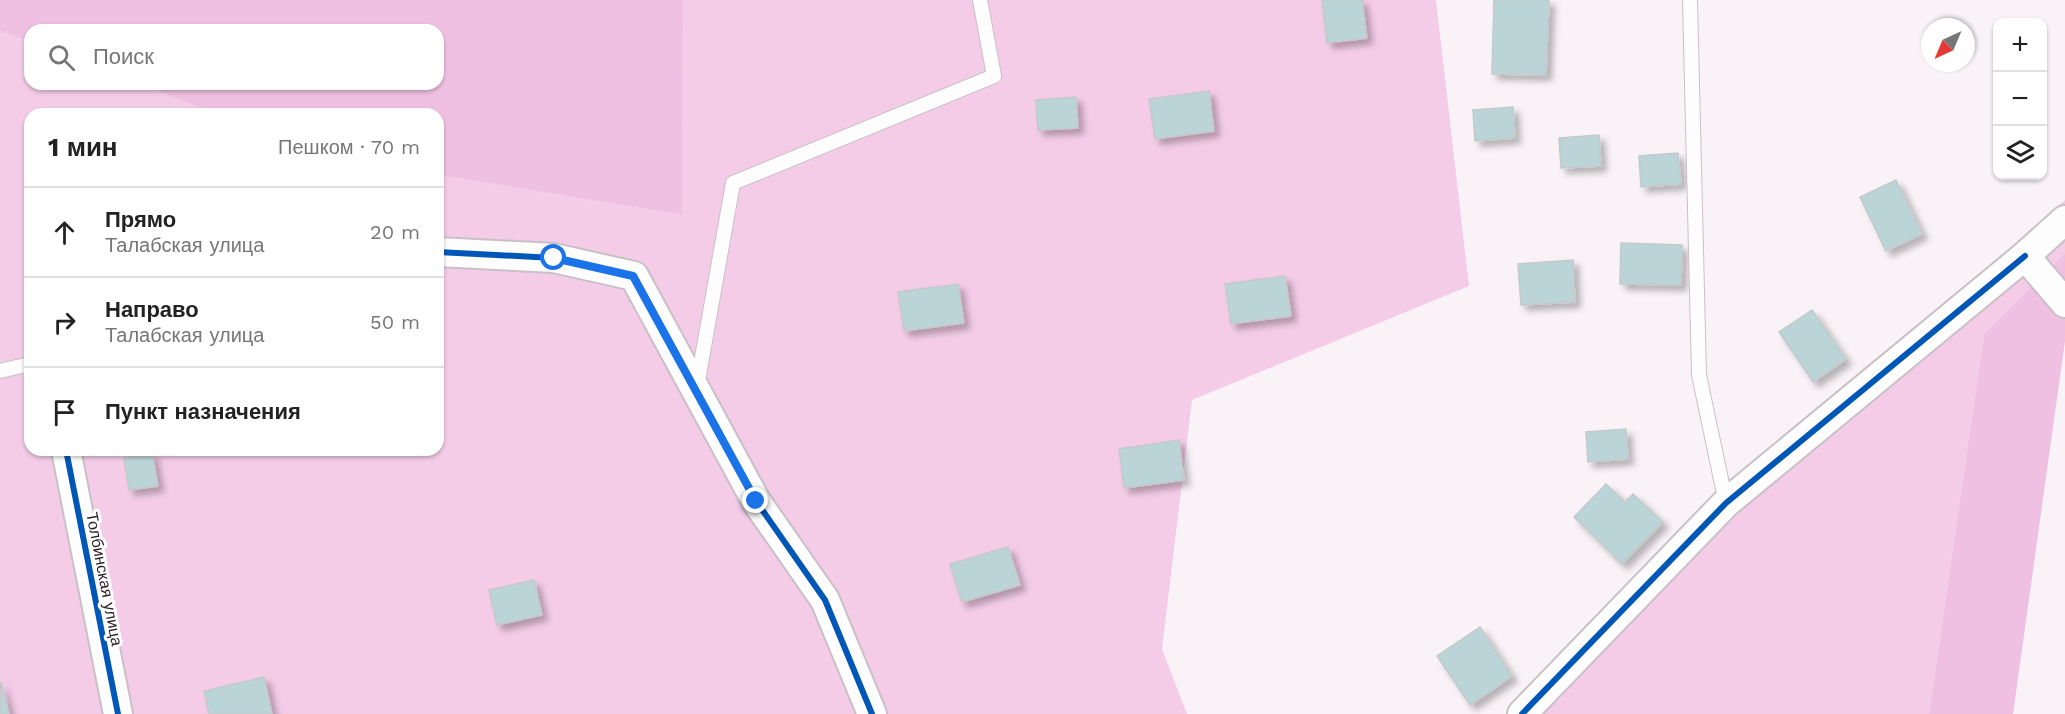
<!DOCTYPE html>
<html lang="ru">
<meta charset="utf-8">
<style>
body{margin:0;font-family:"Work Sans",sans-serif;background:#f6f6f6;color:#222}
.controls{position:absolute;right:18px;top:18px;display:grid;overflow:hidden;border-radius:12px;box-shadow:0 2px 4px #0004}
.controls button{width:54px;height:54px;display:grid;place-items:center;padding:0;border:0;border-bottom:2px solid #e0e0e0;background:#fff;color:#222;font:30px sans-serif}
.compass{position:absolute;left:1921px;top:18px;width:54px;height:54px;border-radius:50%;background:#fff;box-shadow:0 2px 4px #0004;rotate:224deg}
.stop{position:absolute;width:18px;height:18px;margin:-14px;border:4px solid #1a73e8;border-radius:50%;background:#fff}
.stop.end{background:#1a73e8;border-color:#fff;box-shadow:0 2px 6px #0008}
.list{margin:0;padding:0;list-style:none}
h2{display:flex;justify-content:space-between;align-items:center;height:78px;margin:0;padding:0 24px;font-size:26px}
h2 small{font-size:20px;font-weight:400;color:#767676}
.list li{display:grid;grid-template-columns:39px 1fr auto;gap:18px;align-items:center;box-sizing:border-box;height:90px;padding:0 24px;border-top:2px solid #e0e0e0}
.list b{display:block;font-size:22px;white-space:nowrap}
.list p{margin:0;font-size:20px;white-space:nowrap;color:#767676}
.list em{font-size:20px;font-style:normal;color:#767676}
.icon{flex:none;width:33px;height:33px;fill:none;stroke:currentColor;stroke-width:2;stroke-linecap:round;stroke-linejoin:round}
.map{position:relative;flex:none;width:2065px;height:714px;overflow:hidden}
.search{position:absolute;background:#fff;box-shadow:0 2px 4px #0004;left:24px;top:24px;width:420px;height:66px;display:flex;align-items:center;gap:15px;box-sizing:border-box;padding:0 21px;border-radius:18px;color:#767676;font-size:22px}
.panel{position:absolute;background:#fff;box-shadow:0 2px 4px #0004;left:24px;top:108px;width:420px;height:348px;border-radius:18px}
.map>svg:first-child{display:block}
.green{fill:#f4cce8}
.forest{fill:#f0c0e2}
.building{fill:#bbd4d8;stroke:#c4c9cb;stroke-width:1.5;filter:url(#shadow)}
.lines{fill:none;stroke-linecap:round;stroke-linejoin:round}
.service-casing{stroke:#c9c0c6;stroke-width:16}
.minor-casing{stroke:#c9c0c6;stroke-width:32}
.service{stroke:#fefdfe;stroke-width:14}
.minor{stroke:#fefdfe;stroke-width:28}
.cycleway-casing{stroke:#fff;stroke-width:10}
.cycleway{stroke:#0057b8;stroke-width:6}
.route{stroke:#1a73e8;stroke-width:8}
.labels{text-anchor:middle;stroke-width:6;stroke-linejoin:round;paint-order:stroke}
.street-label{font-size:16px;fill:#2c2129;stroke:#fff}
</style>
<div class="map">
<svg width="2065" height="714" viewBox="0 0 2065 714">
<defs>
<filter id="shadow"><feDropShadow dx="5.5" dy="5.5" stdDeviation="3" flood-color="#0004"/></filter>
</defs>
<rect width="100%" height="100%" fill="#f9f3f7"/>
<g class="green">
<polygon points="683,0 1436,0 1469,286 1192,400 1162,649 1187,714 0,714 0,31 30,42 30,84 139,84 216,114 30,114 30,450 438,450 438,175 681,215"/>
<polygon points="2065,200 2065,253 1984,334 1929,714 1524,714 1726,496"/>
</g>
<g class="forest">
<polygon points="0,0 683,0 682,215 438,175 438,114 216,114 139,84 438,84 438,30 30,30 30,42 0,31"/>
<polygon points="2065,253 2065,341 2013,714 1929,714 1984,334"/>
</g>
<g class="building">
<polygon points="1322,0 1362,0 1367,38 1327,43"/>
<polygon points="1494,0 1549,0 1546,75 1492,74"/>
<polygon points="1209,91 1214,131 1155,139 1149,99"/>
<polygon points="1076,97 1078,128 1038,130 1036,100"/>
<polygon points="1513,107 1515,138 1475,141 1473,110"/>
<polygon points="1599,135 1601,166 1561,168 1559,138"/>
<polygon points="1678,153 1681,184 1641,187 1639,156"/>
<polygon points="1896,180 1922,234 1886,251 1860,197"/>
<polygon points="1621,243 1682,245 1681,285 1620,284"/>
<polygon points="1573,260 1575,302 1521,305 1518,264"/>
<polygon points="1285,276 1291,316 1231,324 1225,284"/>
<polygon points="958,284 964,323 904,331 898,292"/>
<polygon points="1812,310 1846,359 1813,382 1779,332"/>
<polygon points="1626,429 1628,459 1588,462 1586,432"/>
<polygon points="1179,440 1184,480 1124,488 1119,449"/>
<polygon points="152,453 158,486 129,490 124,458"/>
<polygon points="1606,484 1625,502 1633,494 1663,522 1622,564 1574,517"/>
<polygon points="1008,547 1020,585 962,602 950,564"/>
<polygon points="534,580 542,615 497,625 489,590"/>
<polygon points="1480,627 1512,676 1470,705 1437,656"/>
<polygon points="264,677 272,714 209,714 204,691"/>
<polygon points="1,682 9,714 0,714"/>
</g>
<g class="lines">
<g class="service-casing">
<g id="service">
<polyline points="1690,0 1699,375 1726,503"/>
<polyline points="0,371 30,364"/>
<polyline points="697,386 733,183 994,76 980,0"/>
</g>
</g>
<g class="minor-casing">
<g id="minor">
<polyline points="2065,220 2025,256 2065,303"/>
<polyline points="438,252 554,258 634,276 756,501 825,600 872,714"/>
<polyline points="66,450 118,714"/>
<polyline points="1522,714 1726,503 2025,256"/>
</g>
</g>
<use href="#service" class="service"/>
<use href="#minor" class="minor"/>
<g class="cycleway-casing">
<g id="cycleway">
<polyline points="438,252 554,258 634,276 756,501 825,600 872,714"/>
<polyline points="66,450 118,714"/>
<polyline points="1522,714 1726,503 2025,256"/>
</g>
</g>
<use href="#cycleway" class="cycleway"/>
</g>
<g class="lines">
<polyline class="route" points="554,258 633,276 756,501"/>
</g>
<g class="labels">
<g class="street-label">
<text transform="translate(105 579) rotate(79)" y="6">Толбинская улица</text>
</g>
</g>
</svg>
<div class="controls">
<button>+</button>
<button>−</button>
<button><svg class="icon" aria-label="layers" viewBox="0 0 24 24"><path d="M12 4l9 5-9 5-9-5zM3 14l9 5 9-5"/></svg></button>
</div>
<svg class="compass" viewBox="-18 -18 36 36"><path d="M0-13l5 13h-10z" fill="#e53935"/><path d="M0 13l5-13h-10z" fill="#767676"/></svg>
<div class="stop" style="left:554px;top:258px"></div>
<div class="stop end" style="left:756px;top:501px"></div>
<div class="search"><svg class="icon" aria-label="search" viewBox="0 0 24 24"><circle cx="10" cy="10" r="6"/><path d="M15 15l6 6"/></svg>Поиск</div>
<section class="panel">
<h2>1 мин<small>Пешком · 70 m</small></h2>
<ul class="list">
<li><svg class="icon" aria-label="ahead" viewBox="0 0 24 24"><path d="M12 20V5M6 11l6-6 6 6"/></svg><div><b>Прямо</b><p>Талабская улица</p></div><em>20 m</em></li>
<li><svg class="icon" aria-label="right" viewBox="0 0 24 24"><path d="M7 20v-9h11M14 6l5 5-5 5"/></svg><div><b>Направо</b><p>Талабская улица</p></div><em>50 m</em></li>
<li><svg class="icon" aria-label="arrive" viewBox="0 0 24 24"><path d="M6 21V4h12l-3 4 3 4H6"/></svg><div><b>Пункт назначения</b></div></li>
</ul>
</section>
</div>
